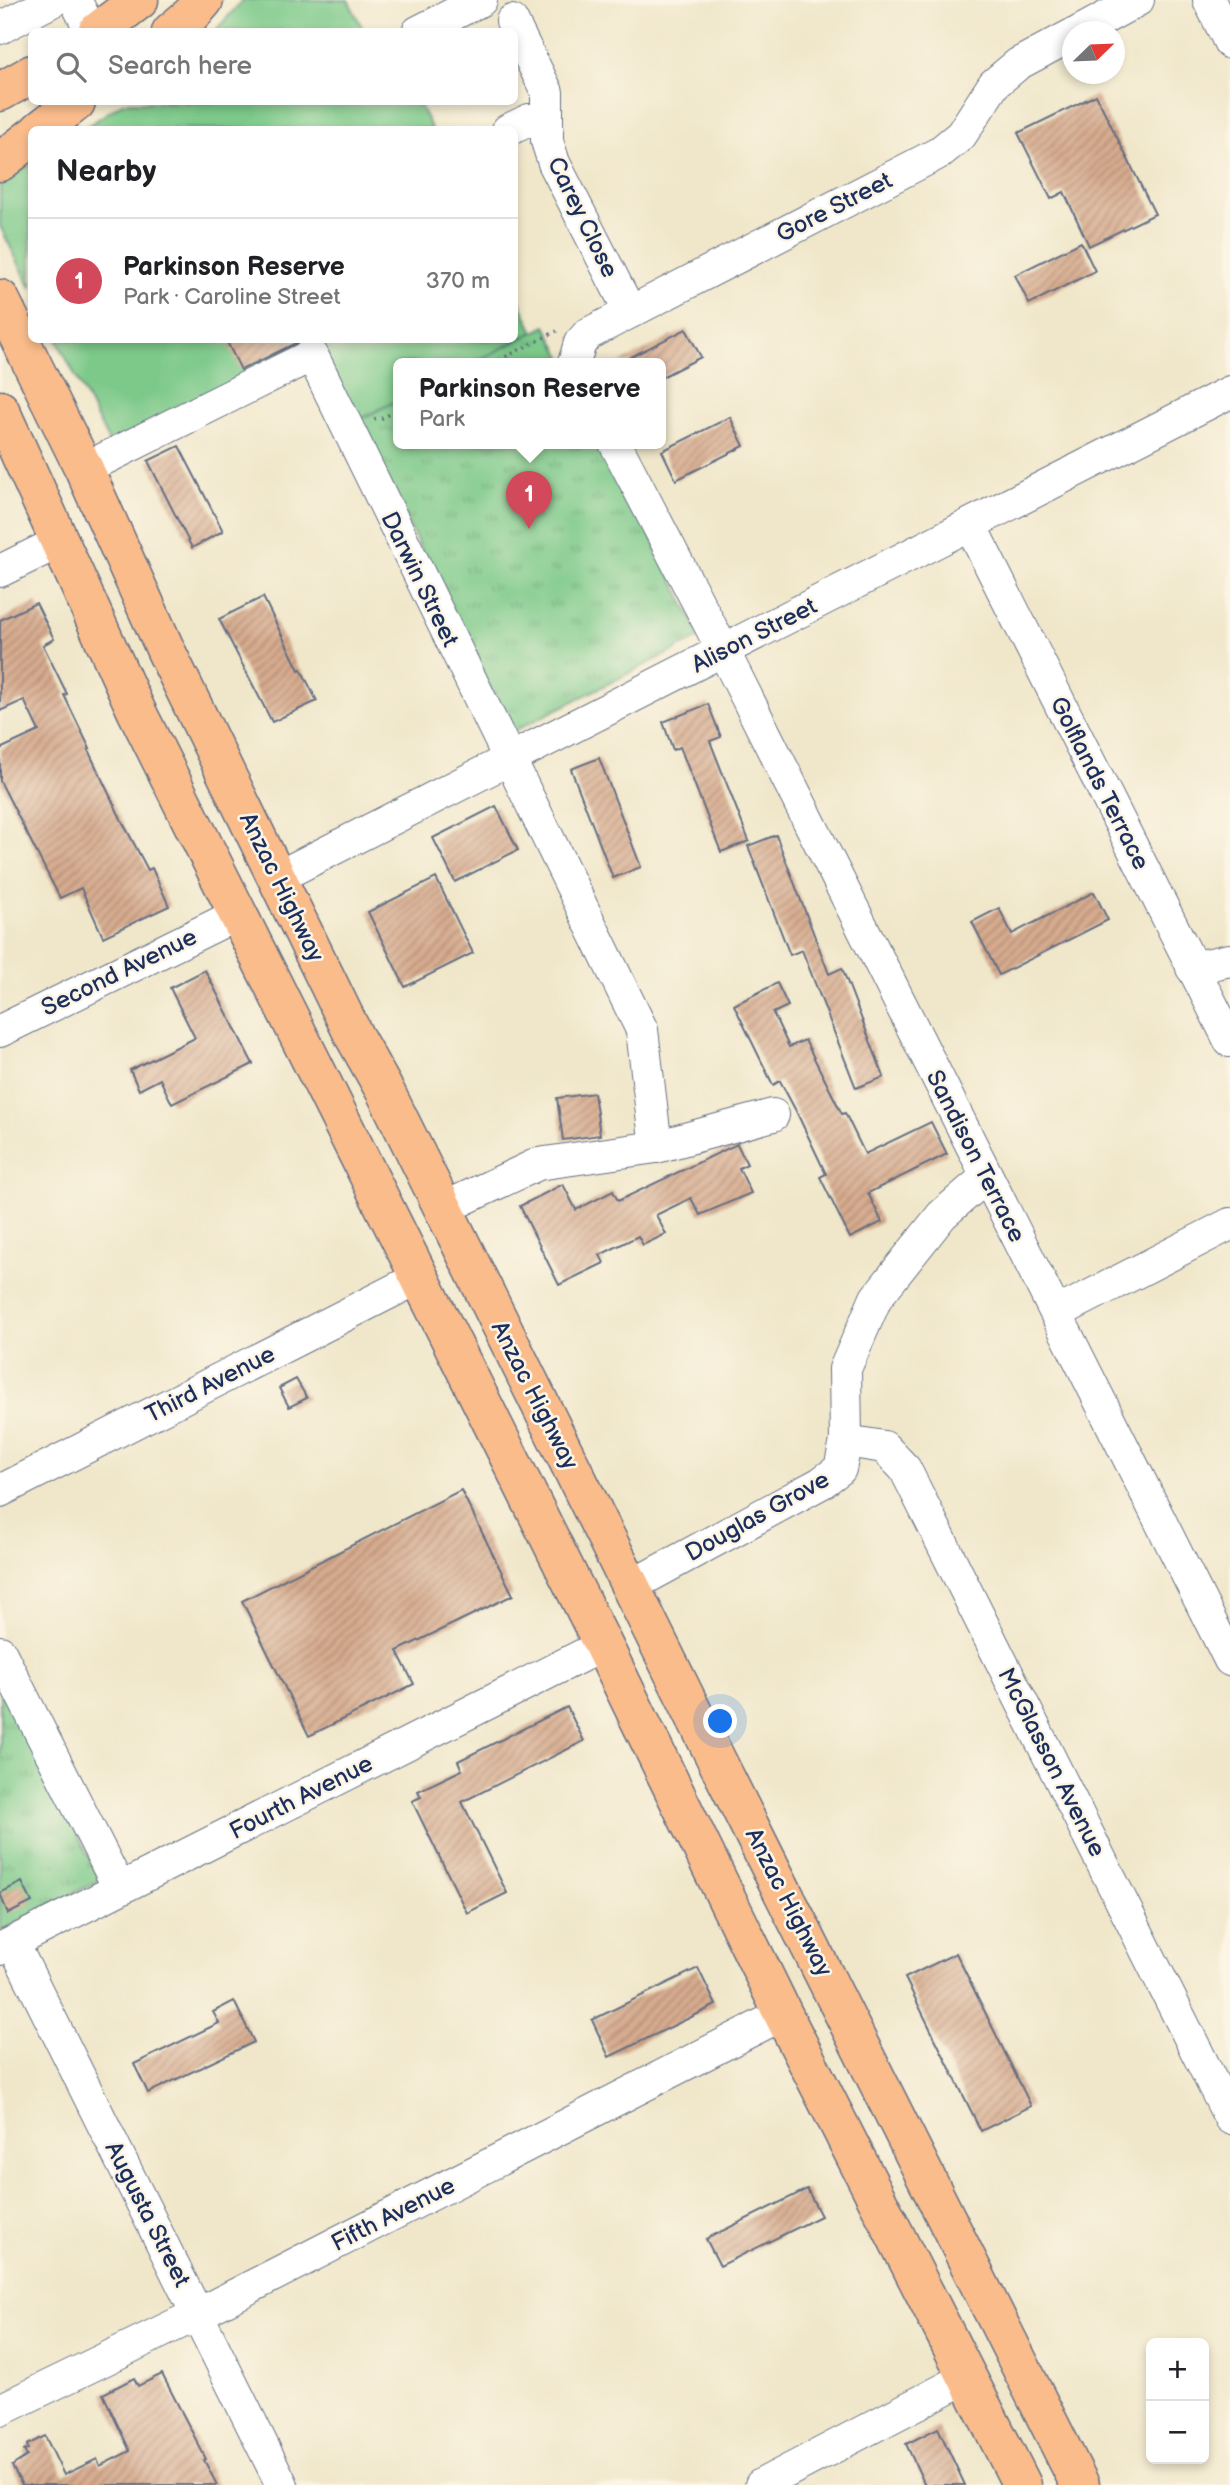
<!DOCTYPE html>
<meta charset="utf-8">
<style>
body{margin:0;font-family:"Balsamiq Sans",sans-serif;background:#f2f2f2;color:#202124}
.controls{position:absolute;right:21px;bottom:21px;display:grid;overflow:hidden;border-radius:10px;box-shadow:0 4px 10px #0003}
.controls button{width:63px;height:63px;display:grid;place-items:center;padding:0;border:0;border-bottom:2px solid #e0e0e0;background:#fff;color:#202124;font:35px sans-serif}
.compass{position:absolute;left:1062px;top:21px;width:63px;height:63px;border-radius:50%;background:#fff;box-shadow:0 4px 10px #0003;rotate:67deg}
.you{position:absolute;left:721px;top:1722px;width:24px;height:24px;margin:-18px;border:5px solid #fff;border-radius:50%;background:#1a73e8;box-shadow:0 0 0 10px #1a73e833}
.badge{display:grid;place-items:center;width:46px;height:46px;border-radius:50%;background:#d1495b;color:#fff;font-size:23px;font-weight:700}
.pin{position:absolute;translate:-50% -58px;filter:drop-shadow(0 2px 4px #0008)}
.pin::after{content:'';position:absolute;top:37px;width:24px;height:21px;background:inherit;clip-path:polygon(0 0,100% 0,50% 100%)}
.popup{position:absolute;left:393px;top:358px;width:273px;height:91px;box-sizing:border-box;display:grid;place-content:center;border-radius:10px;background:#fff;filter:drop-shadow(0 2px 5px #0005);font-size:23px;white-space:nowrap;color:#757577}
.popup b{font-size:26px;color:#202124}
.popup::after{content:'';position:absolute;left:50%;top:100%;margin-left:-14px;border:14px solid transparent;border-top-color:#fff}
.list{margin:0;padding:0;list-style:none}
h2{display:flex;justify-content:space-between;align-items:center;height:91px;margin:0;padding:0 28px;font-size:30px}
h2 small{font-size:23px;font-weight:400;color:#757577}
.list li{display:grid;grid-template-columns:46px 1fr auto;gap:21px;align-items:center;box-sizing:border-box;height:126px;padding:0 28px;border-top:2px solid #e0e0e0}
.list b{display:block;font-size:26px;white-space:nowrap}
.list p{margin:0;font-size:23px;white-space:nowrap;color:#757577}
.list em{font-size:23px;font-style:normal;color:#757577}
.icon{flex:none;width:38px;height:38px;fill:none;stroke:currentColor;stroke-width:2;stroke-linecap:round;stroke-linejoin:round}
.map{position:relative;flex:none;width:1230px;height:2485px;overflow:hidden}
.search{position:absolute;background:#fff;box-shadow:0 4px 10px #0003;left:28px;top:28px;width:490px;height:77px;display:flex;align-items:center;gap:18px;box-sizing:border-box;padding:0 24px;border-radius:10px;color:#757577;font-size:26px}
.panel{position:absolute;background:#fff;box-shadow:0 4px 10px #0003;left:28px;top:126px;width:490px;height:217px;border-radius:10px}
.map>svg:first-child{display:block}
.green{fill:#7cc989;stroke:#4c7c74;stroke-width:2}
.park{fill:url(#park-tufts);stroke:#4c7c74;stroke-width:2}
.building{fill:url(#building-hatch)}
.lines{fill:none;stroke-linecap:round;stroke-linejoin:round}
.minor-casing{stroke:#666f84;stroke-width:34}
.major-casing{stroke:#666f84;stroke-width:41}
.highway-casing{stroke:#666f84;stroke-width:41}
.path{stroke:#666f84;stroke-width:3.5;stroke-dasharray:2 5;stroke-linecap:butt}
.minor{stroke:#fff;stroke-width:32}
.major{stroke:#fabc8b;stroke-width:38}
.highway{stroke:#fabc8b;stroke-width:38}
.labels{text-anchor:middle;stroke-width:5;stroke-linejoin:round;paint-order:stroke}
.street-label{font-size:24px;fill:#1b2f5e;stroke:#fcf5e5}
</style>
<div class="map">
<svg width="1230" height="2485" viewBox="0 0 1230 2485">
<defs>
<pattern id="park-tufts" width="24" height="20" patternUnits="userSpaceOnUse" patternTransform="scale(1.75)"><rect width="24" height="20" fill="#7cc989"/><path d="M3 7l-1-3M5 7V3M7 7l1-3M15 17l-1-3M17 17v-4M19 17l1-3" fill="none" stroke="#65a473"/></pattern>
<pattern id="building-hatch" width="6" height="6" patternUnits="userSpaceOnUse" patternTransform="scale(1.75)"><rect width="6" height="6" fill="#d7ab8e"/><path d="M-1 1l2-2M0 6l6-6M5 7l2-2" fill="none" stroke="#ae8c77"/></pattern>
</defs>
<rect width="100%" height="100%" fill="#fcf5e5"/>
<filter id="ink" filterUnits="userSpaceOnUse"><feTurbulence type="fractalNoise" baseFrequency=".0143" numOctaves="2"/><feDisplacementMap in="SourceGraphic" scale="14" xChannelSelector="R" yChannelSelector="G"/><feConvolveMatrix kernelMatrix="1 2 1 2 8 2 1 2 1" color-interpolation-filters="sRGB"/></filter>
<filter id="wash" filterUnits="userSpaceOnUse"><feTurbulence type="fractalNoise" baseFrequency=".00686" numOctaves="4" result="noise"/><feDisplacementMap in="SourceGraphic" scale="28" xChannelSelector="R" yChannelSelector="G"/><feGaussianBlur stdDeviation="1.57" result="paint"/><feColorMatrix in="noise" values="0 0 0 0 0 0 0 0 0 0 0 0 0 0 0 0 0 1.4 0 .05"/><feComposite in="paint" operator="in"/></filter>
<g filter="url(#wash)">
<rect width="100%" height="100%" fill="#f0e7ca"/>
<g class="green">
<polygon points="243,0 348,0 364,31 215,31"/>
<polygon points="124,102 418,102 432,129 83,129"/>
<polygon points="31,164 31,288 0,226 0,185"/>
<polygon points="515,293 534,332 473,363 398,363 398,400 357,421 317,342 111,446 57,340 514,340"/>
</g>
<g class="park">
<polygon points="546,326 565,363 473,363"/>
<polygon points="398,400 398,443 605,443 701,637 512,732 357,421"/>
<polygon points="0,1675 100,1880 0,1931"/>
</g>
<g id="blocks">
<g class="building">
<polygon points="1096,95 1155,214 1089,246 1064,192 1051,199 1018,133"/>
<polygon points="1081,242 1095,271 1029,304 1015,275"/>
<polygon points="686,329 701,357 660,378 660,363 619,363"/>
<polygon points="226,340 302,340 241,370"/>
<polygon points="730,417 744,446 676,480 662,451"/>
<polygon points="179,446 223,531 192,548 148,461"/>
<polygon points="263,597 299,670 301,669 317,701 272,722 219,619"/>
<polygon points="36,603 54,639 43,645 67,694 64,695 90,749 88,750 122,821 148,870 152,868 169,906 103,937 81,888 60,898 0,781 0,749 39,731 24,700 0,711 0,620"/>
<polygon points="708,704 721,737 710,741 749,841 721,852 680,747 673,750 663,722"/>
<polygon points="599,758 641,867 613,878 571,769"/>
<polygon points="496,806 518,850 455,882 433,838"/>
<polygon points="776,835 829,974 842,968 884,1077 856,1088 802,950 790,955 748,846"/>
<polygon points="436,878 473,953 405,987 368,912"/>
<polygon points="1094,892 1108,920 999,975 972,922 999,908 1012,934"/>
<polygon points="205,970 253,1064 172,1104 160,1079 139,1090 130,1070 195,1038 170,988"/>
<polygon points="777,983 788,1006 773,1013 789,1047 805,1040 842,1114 845,1113 865,1154 931,1122 947,1154 868,1193 882,1222 850,1238 820,1177 826,1174 796,1111 780,1081 773,1085 734,1005"/>
<polygon points="594,1093 600,1135 563,1140 557,1098"/>
<polygon points="737,1144 747,1164 739,1168 751,1193 700,1215 691,1198 656,1215 666,1234 643,1245 638,1236 600,1255 604,1263 559,1285 520,1206 563,1184 576,1210 613,1191 618,1201"/>
<polygon points="296,1379 307,1398 289,1407 279,1388"/>
<polygon points="461,1490 513,1595 397,1651 414,1684 309,1736 242,1601"/>
<polygon points="567,1707 584,1741 462,1802 507,1893 467,1913 412,1801 421,1797 418,1791 462,1770 458,1761"/>
<polygon points="22,1882 32,1902 8,1914 0,1893"/>
<polygon points="956,1953 1031,2106 981,2131 905,1978"/>
<polygon points="698,1968 716,2005 609,2057 592,2020"/>
<polygon points="234,2001 254,2042 148,2093 134,2064 219,2023 213,2012"/>
<polygon points="807,2189 821,2216 720,2266 706,2239"/>
<polygon points="162,2374 206,2459 204,2460 217,2485 22,2485 12,2466 27,2456 24,2451 28,2449 27,2445 45,2436 64,2475 97,2459 100,2466 130,2451 103,2394 134,2378 138,2386"/>
<polygon points="938,2428 965,2485 925,2485 906,2444"/>
</g>
</g>
</g>
<g filter="url(#ink)">
<use href="#blocks" fill-opacity="0" stroke="#666f84" stroke-width="2"/>
<g class="lines">
<g class="minor-casing">
<g id="minor">
<polyline points="75,0 92,32"/>
<polyline points="1209,0 1230,43"/>
<polyline points="512,21 547,92 547,141 554,163 630,312"/>
<polyline points="0,28 54,0"/>
<polyline points="418,32 481,0"/>
<polyline points="1079,32 1138,0"/>
<polyline points="508,130 529,120 547,119"/>
<polyline points="574,363 580,343 588,334 939,153 961,135 994,84 1018,64 1072,35"/>
<polyline points="615,443 727,658 1230,1660"/>
<polyline points="84,469 312,355 642,1030 656,1147 538,1164 442,1209"/>
<polyline points="970,525 1230,1041"/>
<polyline points="0,571 61,541"/>
<polyline points="278,877 1230,392"/>
<polyline points="1192,968 1230,960"/>
<polyline points="0,1031 238,914"/>
<polyline points="656,1147 773,1115"/>
<polyline points="1057,1313 1230,1224"/>
<polyline points="846,1441 884,1447 905,1469 1230,2118"/>
<polyline points="0,1491 420,1277"/>
<polyline points="631,1586 821,1483 840,1469 846,1441 845,1369 876,1298 942,1215 986,1177"/>
<polyline points="0,1652 119,1888"/>
<polyline points="13,1943 282,2485"/>
<polyline points="0,1949 603,1645"/>
<polyline points="0,2410 198,2314 783,2014"/>
<polyline points="761,2485 968,2377"/>
</g>
</g>
<g class="major-casing">
<g id="major">
<polyline points="97,32 139,0"/>
<polyline points="171,32 191,15 204,0"/>
<polyline points="0,92 32,74"/>
</g>
</g>
<g class="highway-casing">
<g id="highway">
<polyline points="40,130 76,102"/>
<polyline points="0,162 32,137"/>
<polyline points="0,299 84,469 167,653 354,1036 386,1093 713,1753 1080,2485"/>
<polyline points="0,410 136,710 603,1645 783,2014 1022,2485"/>
</g>
</g>
<g class="path">
<polyline points="493,363 557,331"/>
<polyline points="374,419 382,418 398,410"/>
</g>
<use href="#minor" class="minor"/>
<use href="#major" class="major"/>
<use href="#highway" class="highway"/>
</g>
</g>
<g class="labels">
<g class="street-label">
<text transform="translate(834 207) rotate(-27)" y="8">Gore Street</text>
<text transform="translate(583 217) rotate(64)" y="8">Carey Close</text>
<text transform="translate(420 579) rotate(64)" y="8">Darwin Street</text>
<text transform="translate(754 635) rotate(-27)" y="8">Alison Street</text>
<text transform="translate(1100 783) rotate(63)" y="8">Golflands Terrace</text>
<text transform="translate(282 887) rotate(64)" y="8">Anzac Highway</text>
<text transform="translate(119 972) rotate(-26)" y="8">Second Avenue</text>
<text transform="translate(976 1156) rotate(63)" y="8">Sandison Terrace</text>
<text transform="translate(210 1384) rotate(-27)" y="8">Third Avenue</text>
<text transform="translate(535 1395) rotate(63)" y="8">Anzac Highway</text>
<text transform="translate(757 1516) rotate(-29)" y="8">Douglas Grove</text>
<text transform="translate(1052 1762) rotate(63)" y="8">McGlasson Avenue</text>
<text transform="translate(301 1797) rotate(-27)" y="8">Fourth Avenue</text>
<text transform="translate(789 1902) rotate(63)" y="8">Anzac Highway</text>
<text transform="translate(148 2214) rotate(63)" y="8">Augusta Street</text>
<text transform="translate(393 2214) rotate(-27)" y="8">Fifth Avenue</text>
</g>
</g>
</svg>
<div class="controls">
<button>+</button>
<button>−</button>
</div>
<svg class="compass" viewBox="-18 -18 36 36"><path d="M0-13l5 13h-10z" fill="#e53935"/><path d="M0 13l5-13h-10z" fill="#757577"/></svg>
<div class="you"></div>
<div class="pin badge" style="left:529px;top:529px">1</div>
<div class="popup"><b>Parkinson Reserve</b>Park</div>
<div class="search"><svg class="icon" aria-label="search" viewBox="0 0 24 24"><circle cx="10" cy="10" r="6"/><path d="M15 15l6 6"/></svg>Search here</div>
<section class="panel">
<h2>Nearby<small></small></h2>
<ul class="list">
<li><span class="badge">1</span><div><b>Parkinson Reserve</b><p>Park · Caroline Street</p></div><em>370 m</em></li>
</ul>
</section>
</div>
